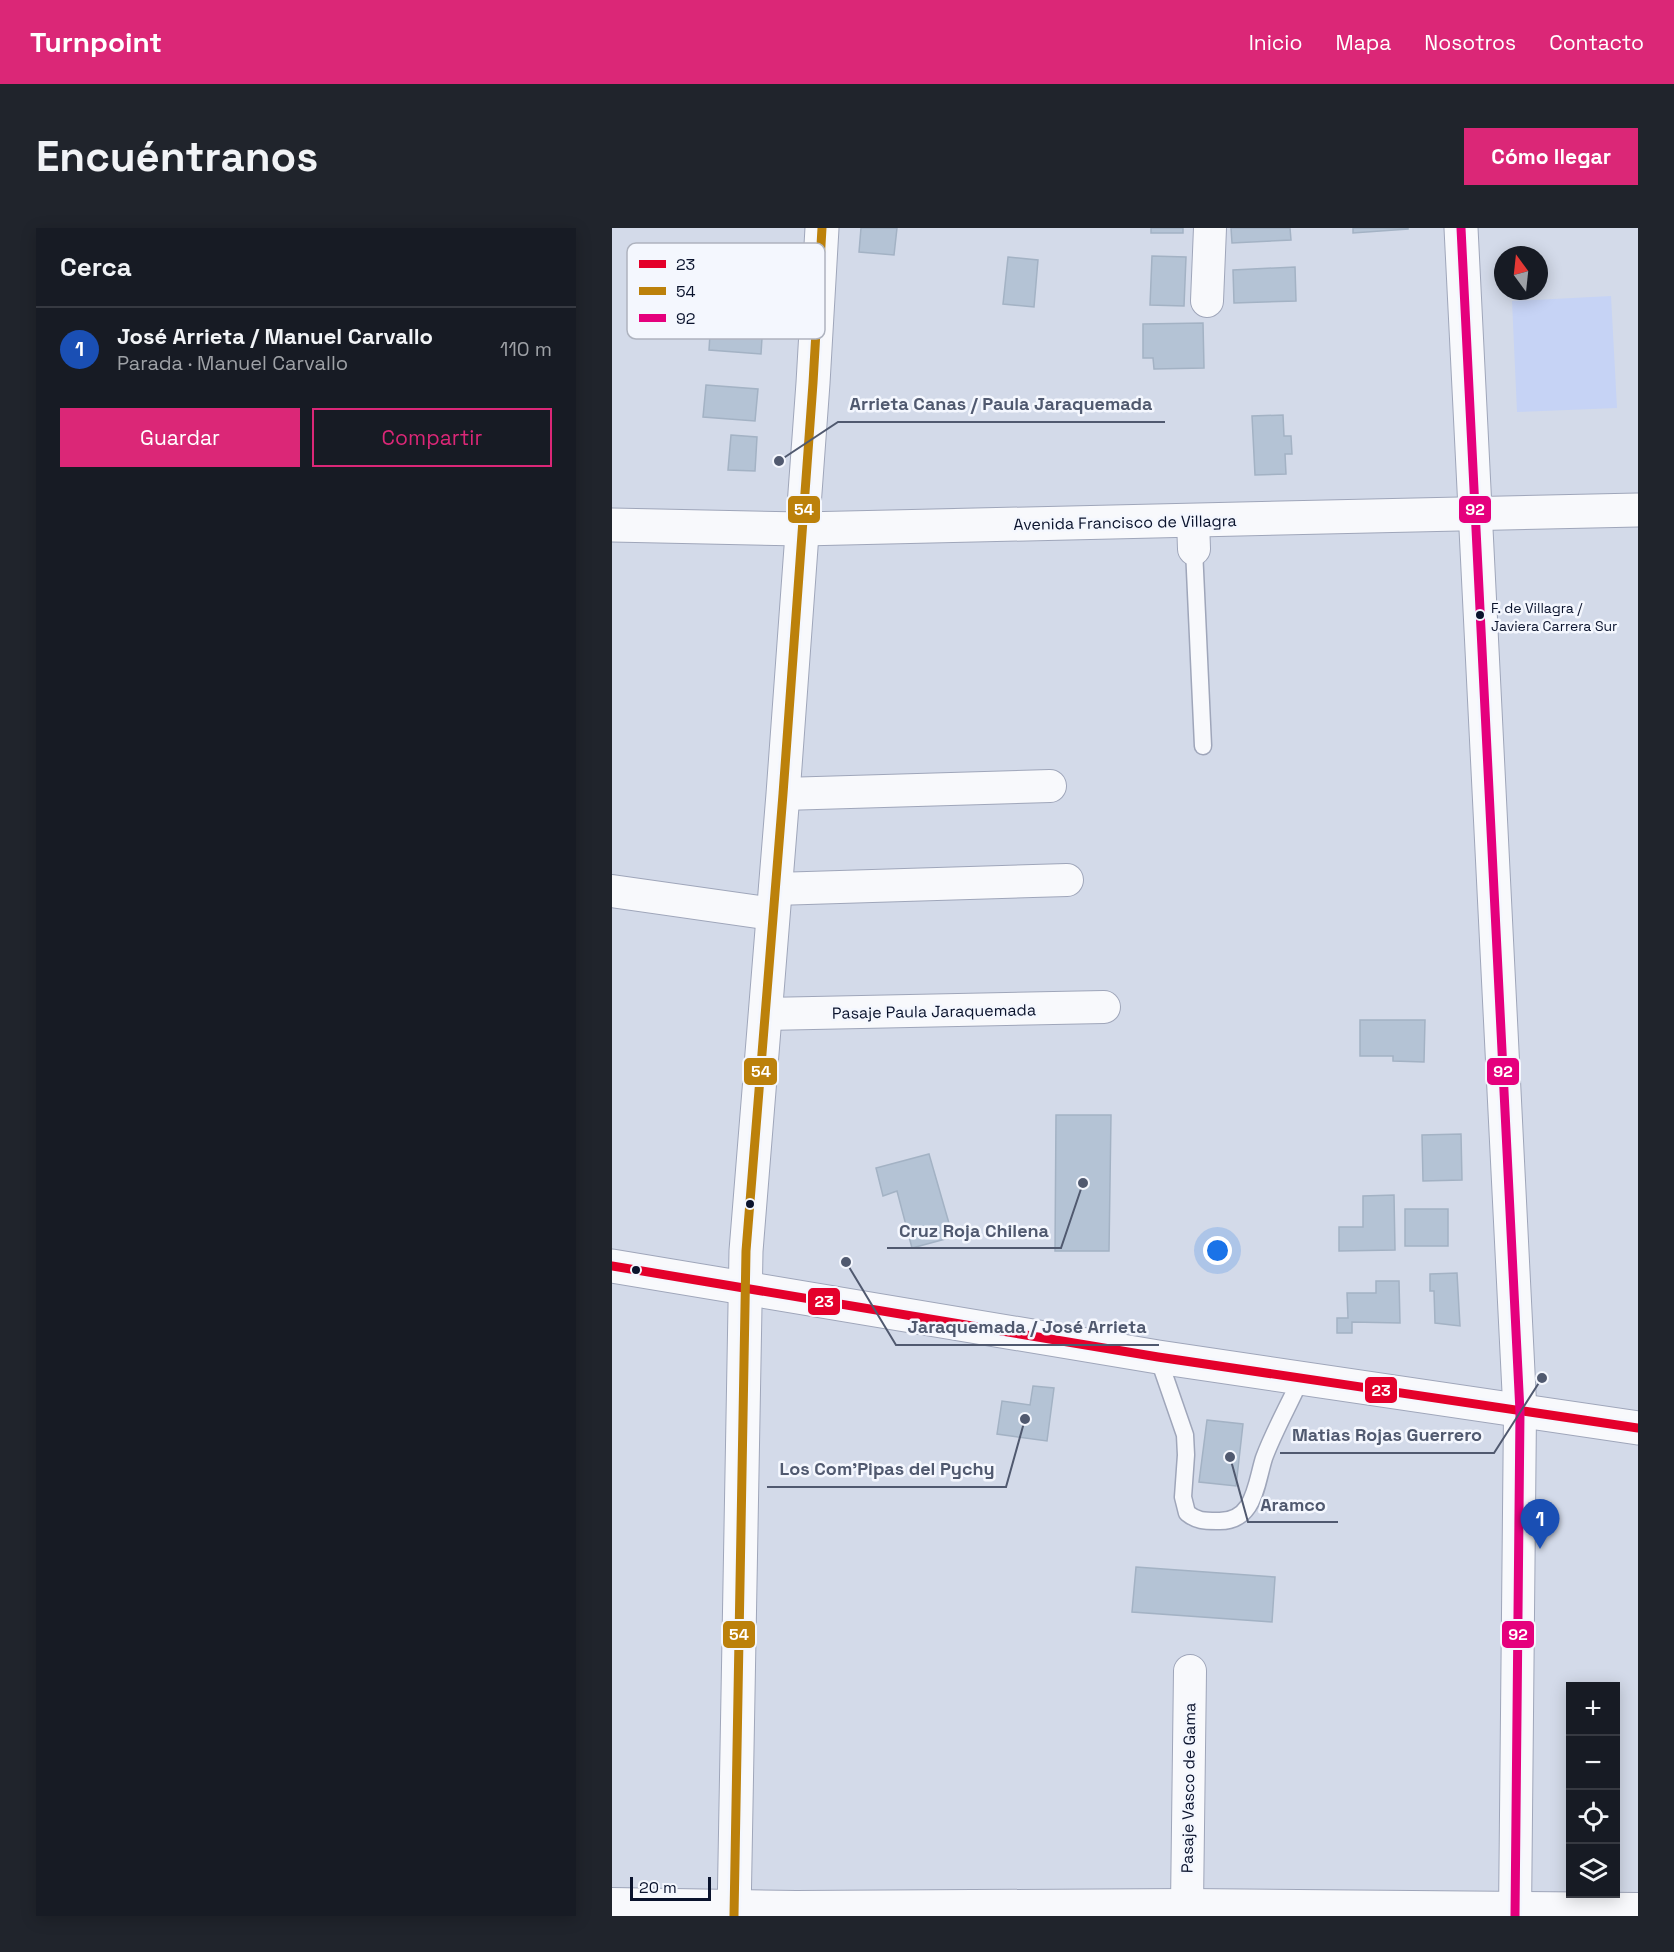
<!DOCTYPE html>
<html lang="es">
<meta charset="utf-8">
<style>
body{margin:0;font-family:"Space Grotesk",sans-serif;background:#20242c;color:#f1f3f6}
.controls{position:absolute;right:18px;bottom:18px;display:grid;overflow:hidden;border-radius:0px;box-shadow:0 3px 15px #0003}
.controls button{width:54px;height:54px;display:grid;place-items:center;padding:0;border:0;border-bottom:2px solid #363941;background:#171b24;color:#f1f3f6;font:30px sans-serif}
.compass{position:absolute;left:882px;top:18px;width:54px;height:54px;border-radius:50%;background:#171b24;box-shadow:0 3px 15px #0003;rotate:345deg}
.scale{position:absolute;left:18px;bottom:15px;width:81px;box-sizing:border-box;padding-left:6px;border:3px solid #0a132d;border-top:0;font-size:16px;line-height:21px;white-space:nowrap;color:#0a132d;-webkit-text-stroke:4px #f4f7fe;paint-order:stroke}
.you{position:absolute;left:606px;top:1023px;width:21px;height:21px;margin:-15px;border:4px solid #fff;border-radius:50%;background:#1a73e8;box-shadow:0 0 0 9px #1a73e833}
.badge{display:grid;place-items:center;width:39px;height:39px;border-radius:50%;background:#db2777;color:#fff;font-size:20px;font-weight:700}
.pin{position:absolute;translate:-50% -50px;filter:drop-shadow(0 2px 3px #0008)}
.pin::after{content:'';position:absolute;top:32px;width:21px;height:18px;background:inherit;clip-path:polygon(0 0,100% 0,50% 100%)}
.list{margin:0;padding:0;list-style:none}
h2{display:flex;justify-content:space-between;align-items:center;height:78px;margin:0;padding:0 24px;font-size:26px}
h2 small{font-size:20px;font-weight:400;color:#9ea1a6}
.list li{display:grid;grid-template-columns:39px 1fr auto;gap:18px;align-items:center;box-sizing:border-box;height:84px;padding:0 24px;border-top:2px solid #363941}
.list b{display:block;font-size:22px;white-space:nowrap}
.list p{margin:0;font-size:20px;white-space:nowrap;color:#9ea1a6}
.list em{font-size:20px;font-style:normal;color:#9ea1a6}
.actions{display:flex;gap:12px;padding:18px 24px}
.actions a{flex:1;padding:14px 0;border:2px solid #db2777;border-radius:0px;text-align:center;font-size:21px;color:#db2777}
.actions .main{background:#db2777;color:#fff}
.icon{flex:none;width:33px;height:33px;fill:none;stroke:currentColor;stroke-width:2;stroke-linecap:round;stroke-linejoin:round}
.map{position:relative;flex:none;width:1026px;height:1688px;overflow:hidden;border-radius:0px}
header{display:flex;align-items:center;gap:36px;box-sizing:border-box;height:84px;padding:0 30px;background:#db2777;color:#fff}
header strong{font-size:28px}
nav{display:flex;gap:33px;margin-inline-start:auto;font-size:21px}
.intro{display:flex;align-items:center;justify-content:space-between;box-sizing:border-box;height:144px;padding:0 36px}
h1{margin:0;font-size:42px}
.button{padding:15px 27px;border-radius:0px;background:#db2777;color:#fff;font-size:21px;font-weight:700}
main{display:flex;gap:36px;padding:0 36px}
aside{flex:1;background:#171b24;border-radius:0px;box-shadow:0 3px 15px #0003}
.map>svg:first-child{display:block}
.built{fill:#c6d3f5}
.building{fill:#b4c3d5;stroke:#a3b2c4;stroke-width:1.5}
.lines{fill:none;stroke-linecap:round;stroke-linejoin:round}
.lane-casing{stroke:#9fa6ba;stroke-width:19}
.street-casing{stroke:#9fa6ba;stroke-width:34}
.secondary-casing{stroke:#9fa6ba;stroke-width:35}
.lane{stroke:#f8f9fc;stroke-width:16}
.street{stroke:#f8f9fc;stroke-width:32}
.secondary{stroke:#f8f9fc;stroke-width:33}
.bus-1-casing{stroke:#f4f7fe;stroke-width:14}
.bus-2-casing{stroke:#f4f7fe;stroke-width:14}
.bus-3-casing{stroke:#f4f7fe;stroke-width:14}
.bus-1{stroke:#e4002b;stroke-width:9}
.bus-2{stroke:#bc810b;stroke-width:9}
.bus-3{stroke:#e5007d;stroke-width:9}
.bus-dot{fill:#0a132d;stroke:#f4f7fe;stroke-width:2}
.labels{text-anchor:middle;stroke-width:5;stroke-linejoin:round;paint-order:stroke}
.bus-label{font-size:14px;fill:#0a132d;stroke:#f4f7fe;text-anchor:start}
.street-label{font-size:16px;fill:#0a132d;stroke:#f4f7fe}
.key{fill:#f4f7fe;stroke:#aeb3bf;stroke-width:1.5}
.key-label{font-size:16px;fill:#0a132d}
.leader{fill:none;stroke:#50596f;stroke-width:2}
.callout-dot{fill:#50596f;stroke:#f4f7fe;stroke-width:2}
.callout-label{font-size:18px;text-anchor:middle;font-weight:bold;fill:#50596f;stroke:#f4f7fe;stroke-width:5;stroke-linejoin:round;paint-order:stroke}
.line-badge{stroke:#f4f7fe;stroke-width:2}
.badge-label{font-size:16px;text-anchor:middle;font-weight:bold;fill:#fff}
</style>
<header>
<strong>Turnpoint</strong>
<nav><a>Inicio</a><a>Mapa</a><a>Nosotros</a><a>Contacto</a></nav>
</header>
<div class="intro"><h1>Encuéntranos</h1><a class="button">Cómo llegar</a></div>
<main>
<aside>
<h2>Cerca<small></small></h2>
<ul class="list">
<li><span class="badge" style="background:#1a4fb4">1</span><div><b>José Arrieta / Manuel Carvallo</b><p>Parada · Manuel Carvallo</p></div><em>110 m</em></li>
</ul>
<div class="actions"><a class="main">Guardar</a><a>Compartir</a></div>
</aside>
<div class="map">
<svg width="1026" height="1688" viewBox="0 0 1026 1688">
<rect width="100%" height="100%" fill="#d3dae9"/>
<polygon class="built" points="999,68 1005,180 905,184 900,73"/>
<g class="building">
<polygon points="249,0 285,0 282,27 247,24"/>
<rect x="539" y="0" width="32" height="5"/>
<polygon points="619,0 678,0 679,12 620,15"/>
<polygon points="741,0 796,0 796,1 741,5"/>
<polygon points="540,28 574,29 572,78 538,77"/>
<polygon points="396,29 426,32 422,79 391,76"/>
<polygon points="683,39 684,73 622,75 621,42"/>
<polygon points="99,90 151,94 149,126 97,122"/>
<polygon points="591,95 592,140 542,141 541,130 531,130 531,96"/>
<polygon points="94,157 146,161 143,193 91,189"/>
<polygon points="671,187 672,208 679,208 680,226 673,226 674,246 643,247 640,188"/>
<polygon points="119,207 145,209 143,243 116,242"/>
<polygon points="748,792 813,792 812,834 781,833 781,828 748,828"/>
<polygon points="444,887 499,887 497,1023 443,1023"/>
<polygon points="849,906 850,952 811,953 810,907"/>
<polygon points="317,926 341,1009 300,1020 285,963 271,968 264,940"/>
<polygon points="782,967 783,1022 727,1023 727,999 751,999 751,968"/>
<rect x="793" y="981" width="43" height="37"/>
<polygon points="845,1045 848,1098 823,1095 822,1063 818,1063 818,1046"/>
<polygon points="764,1053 787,1053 788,1095 740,1094 740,1105 725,1105 725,1090 736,1090 735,1065 764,1065"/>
<polygon points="421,1158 442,1160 435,1213 385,1206 390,1173 418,1177"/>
<polygon points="595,1192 631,1196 624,1258 587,1254"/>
<polygon points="524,1339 663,1349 660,1394 520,1384"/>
</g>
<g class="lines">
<g class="lane-casing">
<g id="lane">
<polyline points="582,321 591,518"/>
<path d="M 546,1129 L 573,1207 L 574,1227 L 571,1269 L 575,1285 C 585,1293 592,1293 605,1293 C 643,1295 644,1255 652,1230 C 662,1203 677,1177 689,1150"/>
</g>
</g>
<g class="street-casing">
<g id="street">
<polyline points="595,73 598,0"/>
<polyline points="581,292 582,321"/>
<polyline points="171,566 438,558"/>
<polyline points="163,661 455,652"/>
<polyline points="0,663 161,686"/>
<polyline points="153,786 492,779"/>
<polyline points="0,1676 184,1679 575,1677 1026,1681"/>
<polyline points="575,1677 578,1443"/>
<polyline points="903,1688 908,1184"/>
</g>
</g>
<g class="secondary-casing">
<g id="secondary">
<polyline points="849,0 908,1184"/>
<polyline points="0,297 190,301 1026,282"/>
<polyline points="0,1038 546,1129 1026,1200"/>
<polyline points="122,1688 134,1023 171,566 201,155 210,0"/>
</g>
</g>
<use href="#lane" class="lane"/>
<use href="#street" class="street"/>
<use href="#secondary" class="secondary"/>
<g class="bus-1-casing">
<polyline id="bus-1" points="0,1038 546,1129 1026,1200"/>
</g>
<g class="bus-2-casing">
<polyline id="bus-2" points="122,1688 134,1023 171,566 201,155 210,0"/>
</g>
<g class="bus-3-casing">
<polyline id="bus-3" points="849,0 908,1184 903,1688"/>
</g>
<use href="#bus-1" class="bus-1"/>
<use href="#bus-2" class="bus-2"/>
<use href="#bus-3" class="bus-3"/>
</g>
<g class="bus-dot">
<circle cx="868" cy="387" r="5"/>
<circle cx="138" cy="976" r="5"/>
<circle cx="24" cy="1042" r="5"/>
</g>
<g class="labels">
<g class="bus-label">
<text x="879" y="385">F. de Villagra /<tspan x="879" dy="18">Javiera Carrera Sur</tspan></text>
</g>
<g class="street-label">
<text transform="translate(513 294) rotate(-1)" y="6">Avenida Francisco de Villagra</text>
<text transform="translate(322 783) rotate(-1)" y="6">Pasaje Paula Jaraquemada</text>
<text transform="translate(576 1560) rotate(-89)" y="6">Pasaje Vasco de Gama</text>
</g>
</g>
<rect x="15" y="15" width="198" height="96" rx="9" class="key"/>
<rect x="27" y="32" width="27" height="8" fill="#e4002b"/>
<rect x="27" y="59" width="27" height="8" fill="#bc810b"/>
<rect x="27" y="86" width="27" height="8" fill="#e5007d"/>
<g class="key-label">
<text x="64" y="42">23</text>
<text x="64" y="69">54</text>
<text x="64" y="96">92</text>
</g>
<path class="leader" d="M167 233L226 194H553M471 955L449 1020H275M234 1034L284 1117H547M930 1150L882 1225H668M413 1191L394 1259H155M618 1229L636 1294H726"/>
<g class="callout-dot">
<circle cx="167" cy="233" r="6"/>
<circle cx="471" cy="955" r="6"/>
<circle cx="234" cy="1034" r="6"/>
<circle cx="930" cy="1150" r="6"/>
<circle cx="413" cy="1191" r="6"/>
<circle cx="618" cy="1229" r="6"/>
</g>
<g class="callout-label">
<text x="389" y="182">Arrieta Canas / Paula Jaraquemada</text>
<text x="362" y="1009">Cruz Roja Chilena</text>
<text x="415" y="1105">Jaraquemada / José Arrieta</text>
<text x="775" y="1213">Matias Rojas Guerrero</text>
<text x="275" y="1247">Los Com'Pipas del Pychy</text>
<text x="681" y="1283">Aramco</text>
</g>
<g class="line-badge">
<rect x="175" y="267" width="34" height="29" rx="6" fill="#bc810b"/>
<rect x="846" y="267" width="34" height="29" rx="6" fill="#e5007d"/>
<rect x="131" y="829" width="35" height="29" rx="6" fill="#bc810b"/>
<rect x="874" y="829" width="34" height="29" rx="6" fill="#e5007d"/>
<rect x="195" y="1059" width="34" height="29" rx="6" fill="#e4002b"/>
<rect x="752" y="1148" width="34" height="28" rx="6" fill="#e4002b"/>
<rect x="110" y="1392" width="34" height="29" rx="6" fill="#bc810b"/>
<rect x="889" y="1392" width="34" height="29" rx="6" fill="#e5007d"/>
</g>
<g class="badge-label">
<text x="192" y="287">54</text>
<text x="863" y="287">92</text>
<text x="149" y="849">54</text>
<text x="891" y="849">92</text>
<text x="212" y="1079">23</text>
<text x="769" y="1168">23</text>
<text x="127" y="1412">54</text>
<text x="906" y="1412">92</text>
</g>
</svg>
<div class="controls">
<button>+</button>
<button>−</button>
<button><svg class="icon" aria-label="locate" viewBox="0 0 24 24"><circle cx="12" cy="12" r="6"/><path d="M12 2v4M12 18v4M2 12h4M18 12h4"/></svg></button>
<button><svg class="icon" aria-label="layers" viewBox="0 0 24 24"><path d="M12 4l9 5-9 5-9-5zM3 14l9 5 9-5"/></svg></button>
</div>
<svg class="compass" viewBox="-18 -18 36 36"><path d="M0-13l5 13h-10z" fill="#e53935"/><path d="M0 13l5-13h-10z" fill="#9ea1a6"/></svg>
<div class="scale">20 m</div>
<div class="you"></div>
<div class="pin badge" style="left:928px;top:1321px;background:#1a4fb4">1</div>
</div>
</main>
